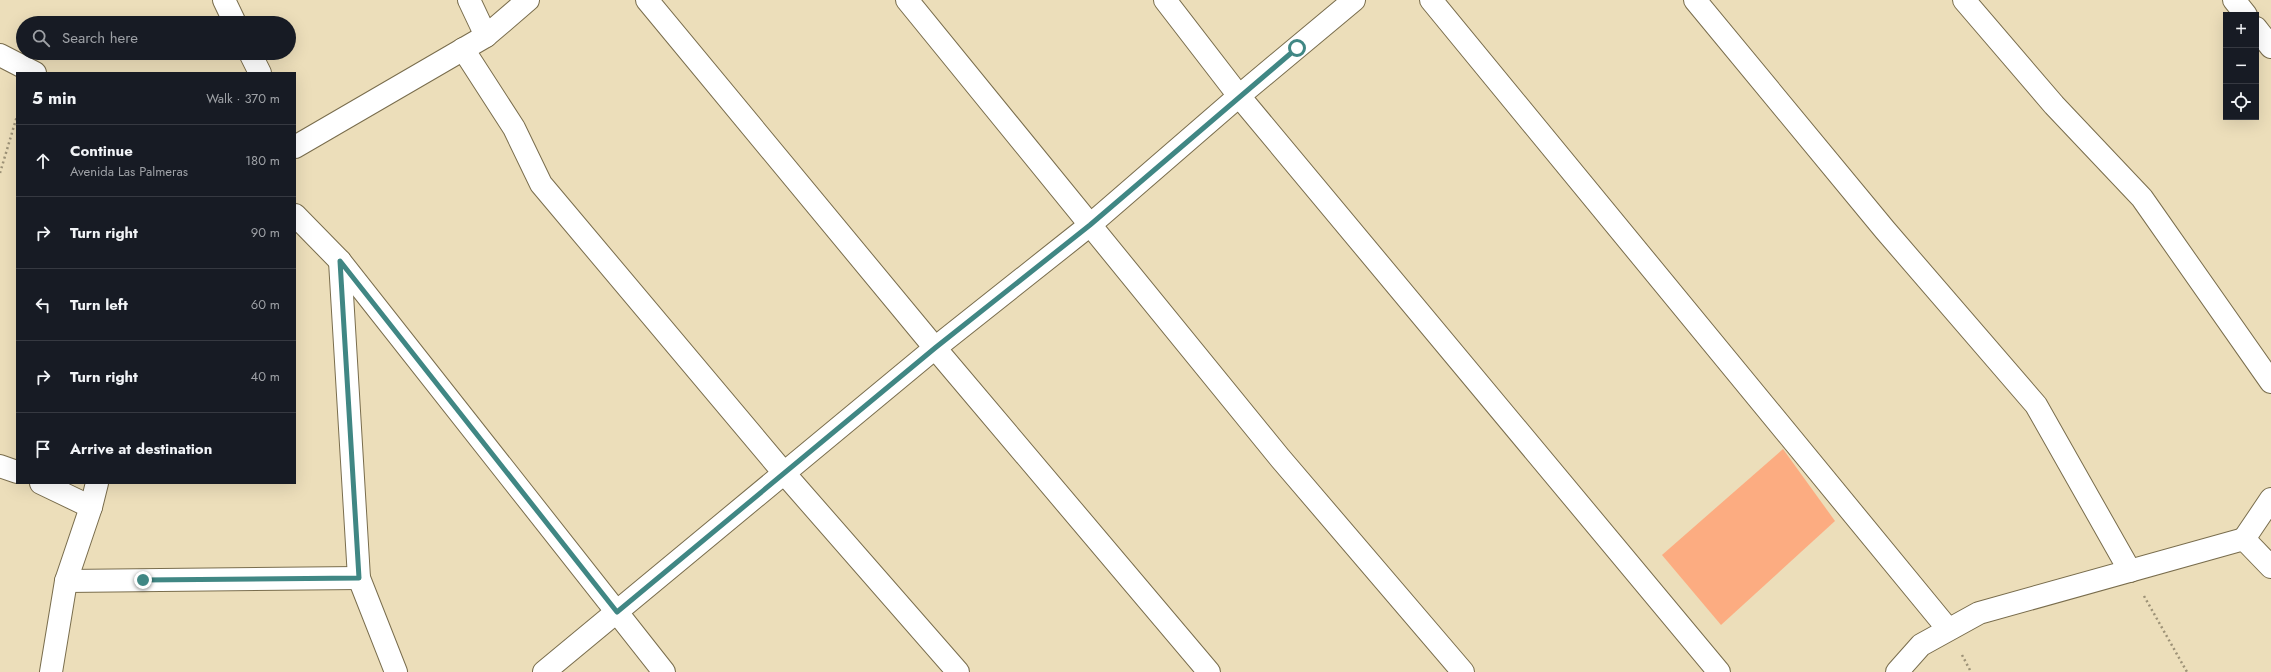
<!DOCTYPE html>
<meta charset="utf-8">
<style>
body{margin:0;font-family:Jost,sans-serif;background:#20242c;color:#f1f3f6}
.controls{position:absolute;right:12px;top:12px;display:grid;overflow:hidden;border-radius:0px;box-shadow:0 4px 16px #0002}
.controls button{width:36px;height:36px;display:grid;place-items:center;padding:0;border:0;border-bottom:1px solid #363941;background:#171b24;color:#f1f3f6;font:20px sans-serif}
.stop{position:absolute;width:12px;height:12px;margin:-9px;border:3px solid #408784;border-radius:50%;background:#fff}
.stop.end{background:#408784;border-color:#fff;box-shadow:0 1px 4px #0008}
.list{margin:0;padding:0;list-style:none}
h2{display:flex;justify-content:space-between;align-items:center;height:52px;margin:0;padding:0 16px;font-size:17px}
h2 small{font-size:13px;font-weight:400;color:#9ea1a6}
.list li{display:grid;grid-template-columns:26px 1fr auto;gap:12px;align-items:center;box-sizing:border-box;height:72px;padding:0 16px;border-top:1px solid #363941}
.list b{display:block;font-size:15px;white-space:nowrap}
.list p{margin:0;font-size:13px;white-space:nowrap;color:#9ea1a6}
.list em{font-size:13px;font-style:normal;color:#9ea1a6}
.icon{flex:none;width:22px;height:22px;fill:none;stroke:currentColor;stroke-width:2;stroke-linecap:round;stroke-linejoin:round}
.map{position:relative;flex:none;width:2271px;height:672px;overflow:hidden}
.search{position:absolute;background:#171b24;box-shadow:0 4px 16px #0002;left:16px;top:16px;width:280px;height:44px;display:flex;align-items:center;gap:10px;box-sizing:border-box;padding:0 14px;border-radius:22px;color:#9ea1a6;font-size:15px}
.panel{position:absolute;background:#171b24;box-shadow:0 4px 16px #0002;left:16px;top:72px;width:280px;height:412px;border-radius:0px}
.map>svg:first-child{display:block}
.green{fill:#fcac81}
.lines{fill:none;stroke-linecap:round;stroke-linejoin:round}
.street-casing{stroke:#796d4d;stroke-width:24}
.path{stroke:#9d9277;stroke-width:2.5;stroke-dasharray:2 3;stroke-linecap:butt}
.street{stroke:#fff;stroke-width:22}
.route{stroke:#408784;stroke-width:5}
</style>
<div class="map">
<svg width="2271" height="672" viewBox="0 0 2271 672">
<rect width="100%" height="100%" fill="#ecdeba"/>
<polygon class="green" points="1783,449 1835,521 1721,625 1662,555"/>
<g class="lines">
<g class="street-casing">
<g id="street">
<polyline points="224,0 235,23"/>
<polyline points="469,0 486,36"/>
<polyline points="647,0 935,348 1209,672"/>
<polyline points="907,0 1280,458 1463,672"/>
<polyline points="1165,0 1239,96 1719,672"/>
<polyline points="1431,0 1948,629"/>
<polyline points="1695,0 1885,230 2036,405 2130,571"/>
<polyline points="1964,0 2054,105 2142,198 2271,382"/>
<polyline points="2234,0 2246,15"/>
<polyline points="2256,28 2271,47"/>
<polyline points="463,49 514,128 541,184 784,473 958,672"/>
<polyline points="250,53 260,73"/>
<polyline points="0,55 35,73"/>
<polyline points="295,147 486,36 528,0"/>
<polyline points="295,215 340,261 664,672"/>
<polyline points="340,261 359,578 396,672"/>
<polyline points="0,466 17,472"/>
<polyline points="41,483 91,507"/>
<polyline points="2244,539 2271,499"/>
<polyline points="66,581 359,578"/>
<polyline points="51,672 66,581 91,507 97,483"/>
<polyline points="544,672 935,348 1090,225 1239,96 1354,0"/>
<polyline points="1897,672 1921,645 1979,613 2244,539 2271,567"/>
</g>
</g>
<g class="path">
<polyline points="0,173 17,116"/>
<polyline points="2144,596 2187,672"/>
<polyline points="1962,655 1971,672"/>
</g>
<use href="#street" class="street"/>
</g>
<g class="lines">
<polyline class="route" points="143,580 359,578 340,261 617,612 935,348 1090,225 1297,48"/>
</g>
</svg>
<div class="controls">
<button>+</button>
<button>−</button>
<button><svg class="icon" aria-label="locate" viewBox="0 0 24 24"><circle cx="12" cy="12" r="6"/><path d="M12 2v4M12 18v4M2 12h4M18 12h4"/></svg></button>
</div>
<div class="stop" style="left:1297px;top:48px"></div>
<div class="stop end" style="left:143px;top:580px"></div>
<div class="search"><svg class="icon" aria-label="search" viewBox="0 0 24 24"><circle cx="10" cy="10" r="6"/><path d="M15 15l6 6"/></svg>Search here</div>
<section class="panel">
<h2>5 min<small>Walk · 370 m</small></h2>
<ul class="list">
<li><svg class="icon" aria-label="ahead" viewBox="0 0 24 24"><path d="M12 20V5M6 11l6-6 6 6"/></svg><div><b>Continue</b><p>Avenida Las Palmeras</p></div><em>180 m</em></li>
<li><svg class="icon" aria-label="right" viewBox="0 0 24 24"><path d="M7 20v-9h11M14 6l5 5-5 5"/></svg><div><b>Turn right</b></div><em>90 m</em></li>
<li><svg class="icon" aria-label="left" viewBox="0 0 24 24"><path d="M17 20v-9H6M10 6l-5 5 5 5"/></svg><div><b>Turn left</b></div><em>60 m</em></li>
<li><svg class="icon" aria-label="right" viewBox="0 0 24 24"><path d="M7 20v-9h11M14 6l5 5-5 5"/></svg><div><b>Turn right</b></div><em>40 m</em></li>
<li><svg class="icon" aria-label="arrive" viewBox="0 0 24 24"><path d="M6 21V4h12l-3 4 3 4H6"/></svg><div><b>Arrive at destination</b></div></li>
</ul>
</section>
</div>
